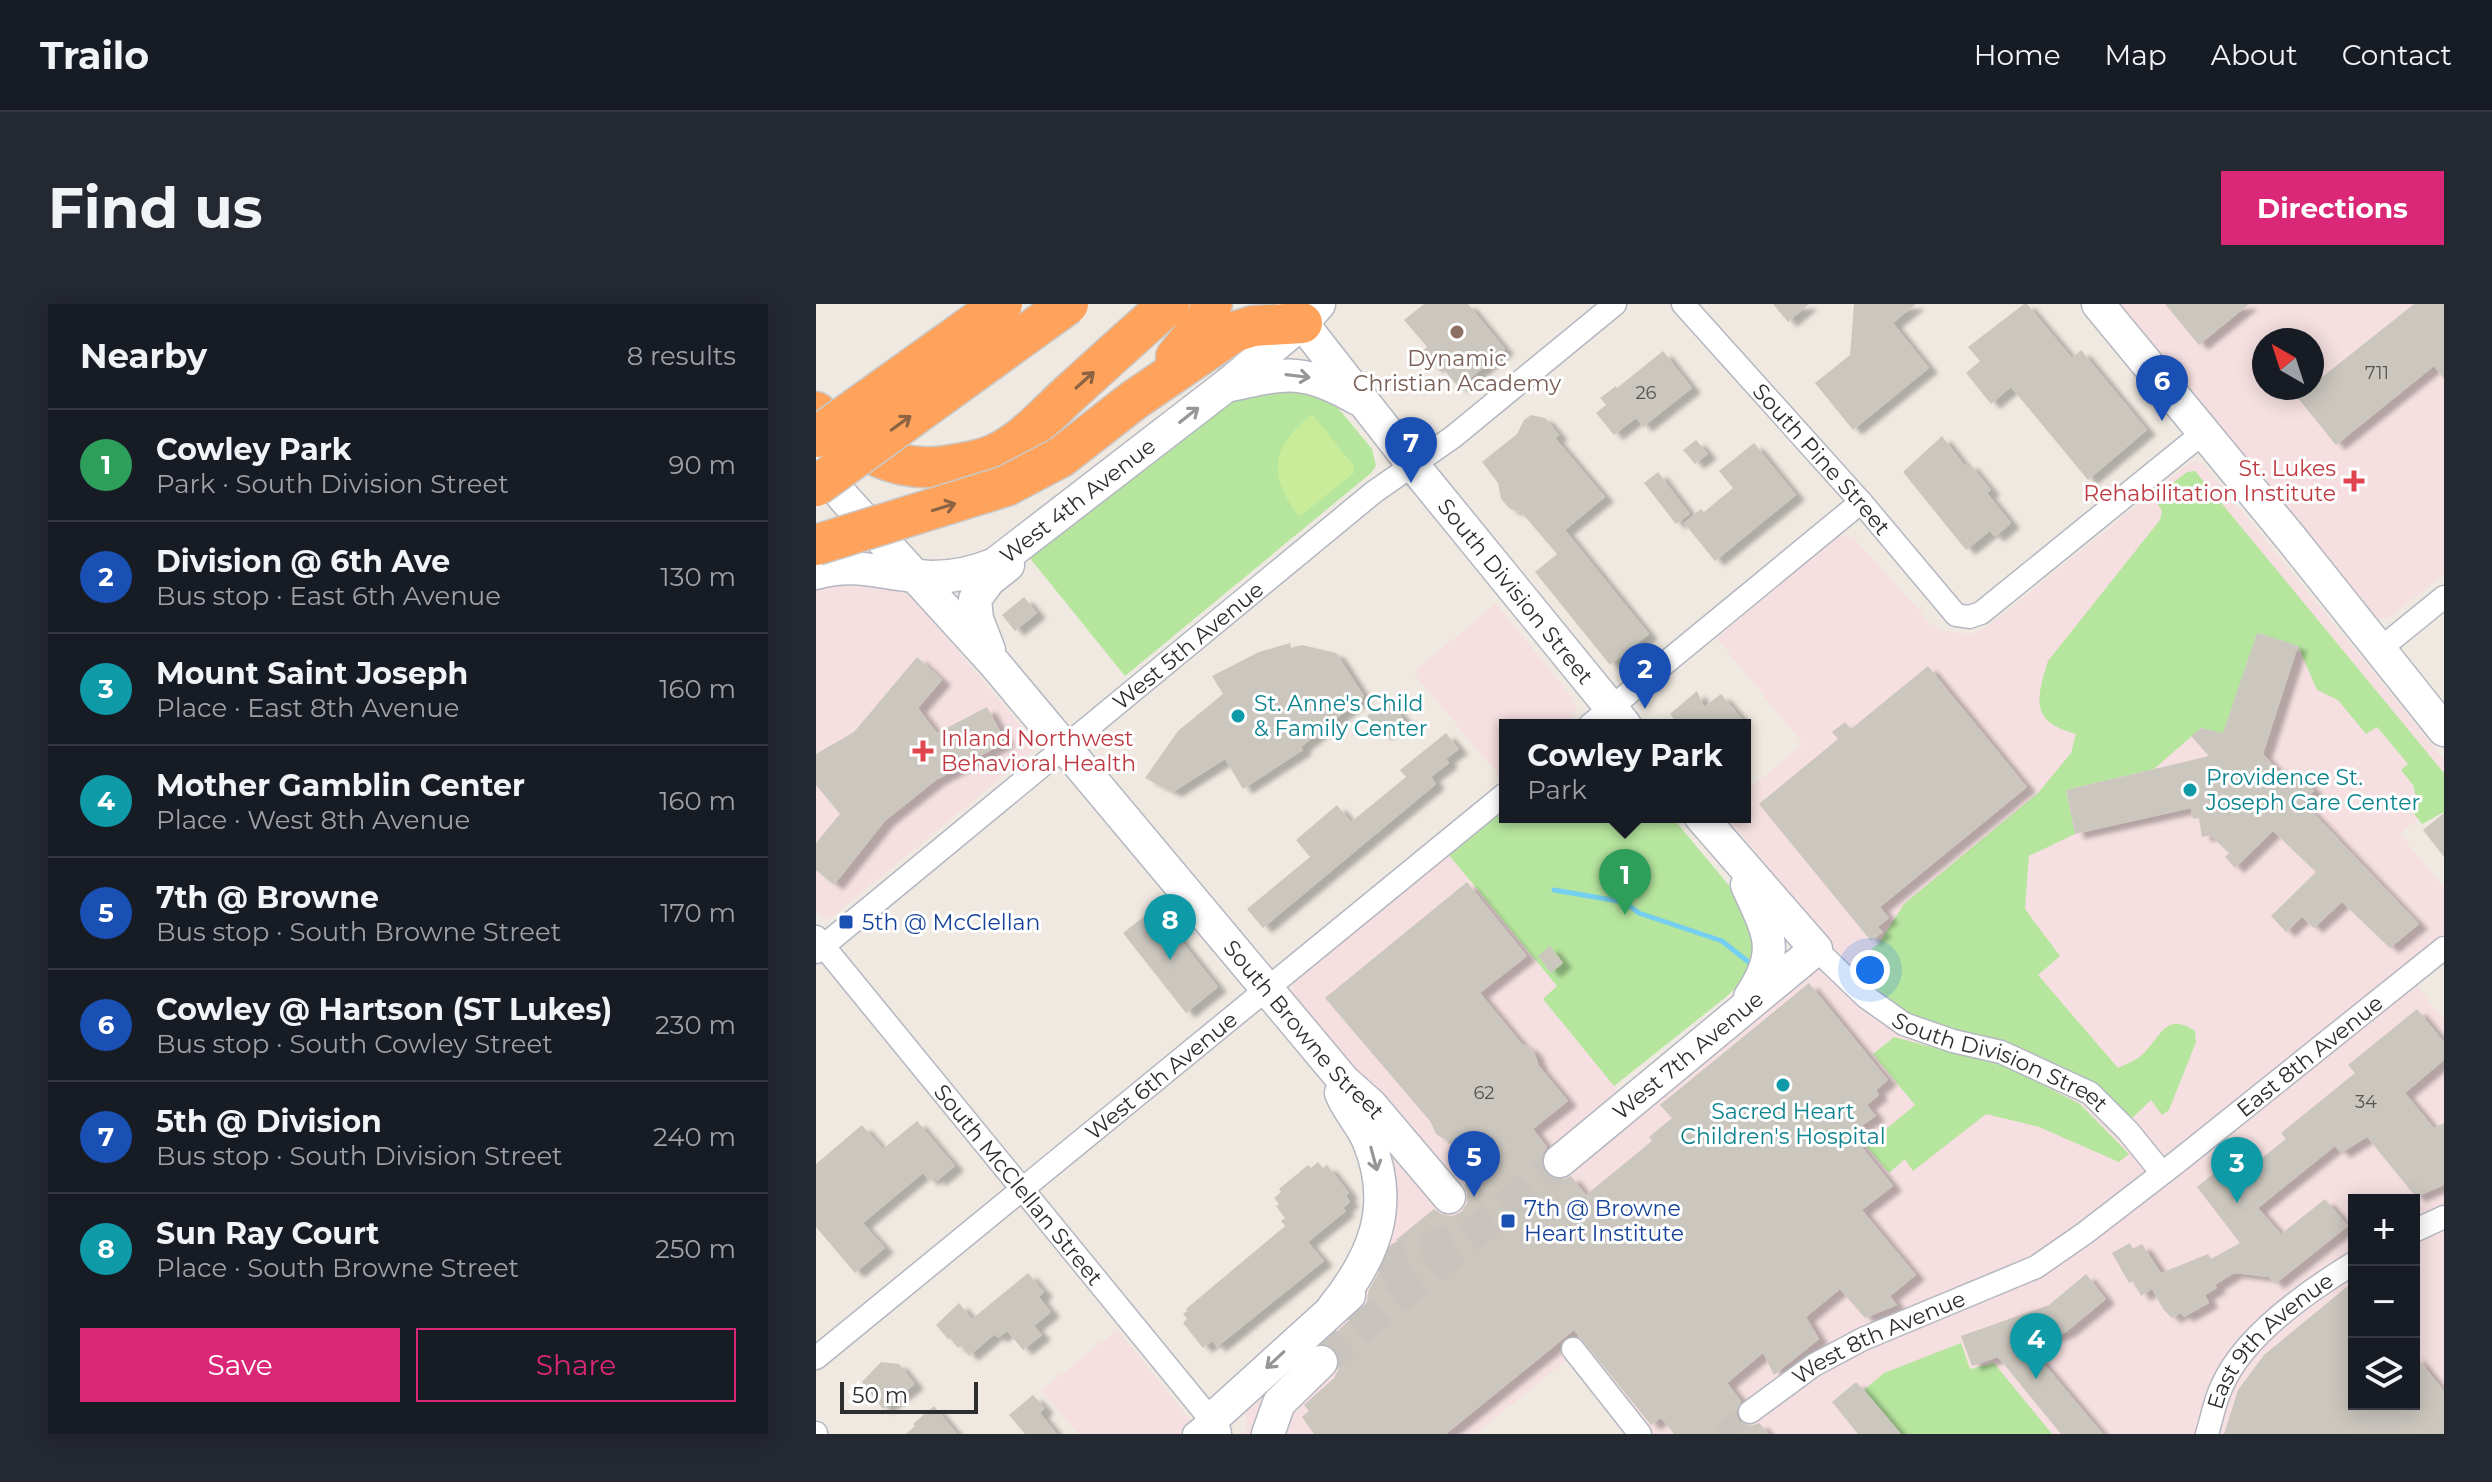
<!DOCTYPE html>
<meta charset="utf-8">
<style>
body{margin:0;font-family:Montserrat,sans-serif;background:#242831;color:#f1f3f6}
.controls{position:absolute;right:24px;bottom:24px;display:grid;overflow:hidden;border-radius:0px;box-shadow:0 4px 20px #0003}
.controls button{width:72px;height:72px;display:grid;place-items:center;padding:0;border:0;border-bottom:2px solid #363941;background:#171b24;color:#f1f3f6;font:40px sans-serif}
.compass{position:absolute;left:1436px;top:24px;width:72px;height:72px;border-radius:50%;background:#171b24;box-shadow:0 4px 20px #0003;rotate:321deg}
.scale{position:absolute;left:24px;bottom:20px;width:138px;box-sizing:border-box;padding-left:8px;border:4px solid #2e2e2e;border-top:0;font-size:22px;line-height:28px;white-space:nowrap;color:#2e2e2e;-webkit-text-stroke:6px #fff;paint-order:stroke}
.you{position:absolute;left:1054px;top:666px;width:28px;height:28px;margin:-20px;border:6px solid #fff;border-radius:50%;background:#1a73e8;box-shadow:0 0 0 12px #1a73e833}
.badge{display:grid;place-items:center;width:52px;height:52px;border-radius:50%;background:#db2777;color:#fff;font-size:26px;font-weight:700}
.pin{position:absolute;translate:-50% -66px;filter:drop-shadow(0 2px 4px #0008)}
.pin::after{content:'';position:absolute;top:42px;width:28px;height:24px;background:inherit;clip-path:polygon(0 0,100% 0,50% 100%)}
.popup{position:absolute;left:683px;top:415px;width:252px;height:104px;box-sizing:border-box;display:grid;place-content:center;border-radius:0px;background:#171b24;filter:drop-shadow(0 2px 6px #0005);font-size:26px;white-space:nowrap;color:#9ea1a6}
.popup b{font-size:30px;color:#f1f3f6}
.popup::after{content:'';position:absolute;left:50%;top:100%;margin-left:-16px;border:16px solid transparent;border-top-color:#171b24}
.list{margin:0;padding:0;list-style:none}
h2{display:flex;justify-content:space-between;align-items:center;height:104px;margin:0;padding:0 32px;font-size:34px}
h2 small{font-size:26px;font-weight:400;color:#9ea1a6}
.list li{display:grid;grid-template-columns:52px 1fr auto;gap:24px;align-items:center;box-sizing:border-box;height:112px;padding:0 32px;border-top:2px solid #363941}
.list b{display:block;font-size:30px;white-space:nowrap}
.list p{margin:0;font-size:26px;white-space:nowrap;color:#9ea1a6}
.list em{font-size:26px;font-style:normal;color:#9ea1a6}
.actions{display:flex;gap:16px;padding:24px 32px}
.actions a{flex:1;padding:18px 0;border:2px solid #db2777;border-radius:0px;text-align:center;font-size:28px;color:#db2777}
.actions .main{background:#db2777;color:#fff}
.icon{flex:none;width:44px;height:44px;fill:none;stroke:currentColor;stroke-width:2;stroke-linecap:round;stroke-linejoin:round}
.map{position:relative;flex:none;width:1628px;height:1130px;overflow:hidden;border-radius:0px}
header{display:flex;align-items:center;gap:48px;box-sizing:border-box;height:112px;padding:0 40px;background:#171b24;border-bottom:2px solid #363941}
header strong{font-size:38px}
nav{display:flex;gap:44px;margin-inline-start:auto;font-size:28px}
.intro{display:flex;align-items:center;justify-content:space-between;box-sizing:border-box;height:192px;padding:0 48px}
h1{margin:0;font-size:56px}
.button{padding:20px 36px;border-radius:0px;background:#db2777;color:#fff;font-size:28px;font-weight:700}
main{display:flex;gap:48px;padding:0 48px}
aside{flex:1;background:#171b24;border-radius:0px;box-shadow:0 4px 20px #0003}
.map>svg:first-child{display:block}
.medical{fill:#f5dfe0;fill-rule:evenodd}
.green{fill:#b6e59e}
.pitch{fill:#c9ec9a}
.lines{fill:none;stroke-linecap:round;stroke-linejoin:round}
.stream{stroke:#75cff0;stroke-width:5}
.building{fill:#cbc7bf;filter:url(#shadow)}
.street-tunnel{stroke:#c8c4bd;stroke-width:22;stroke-dasharray:22 11;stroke-linecap:butt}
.secondary-tunnel{stroke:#c8c4bd;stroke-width:32;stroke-dasharray:32 16;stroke-linecap:butt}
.street-casing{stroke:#b4b7c1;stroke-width:25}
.secondary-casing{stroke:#b4b7c1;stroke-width:35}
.highway-casing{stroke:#c9c9c9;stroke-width:43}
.street{stroke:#fff;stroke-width:22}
.secondary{stroke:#fff;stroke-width:32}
.highway{stroke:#ffa35c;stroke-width:40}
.highway-bridge-casing{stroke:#c9c9c9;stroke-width:43;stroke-linecap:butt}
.highway-bridge{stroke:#ffa35c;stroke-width:40}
.oneway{stroke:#969696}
.oneway2{stroke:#8c6343}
.education-dot{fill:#8d6e63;stroke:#fff;stroke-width:3}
.health-dot{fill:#e0444e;stroke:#fff;stroke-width:3}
.culture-dot{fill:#0f9aa8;stroke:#fff;stroke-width:3}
.transit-dot{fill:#1a4fb4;stroke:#fff;stroke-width:3}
.labels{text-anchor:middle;stroke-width:6;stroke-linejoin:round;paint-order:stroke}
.number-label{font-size:18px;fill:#555452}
.education-label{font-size:22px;fill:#785e54;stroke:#fff}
.street-label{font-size:22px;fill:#2e2e2e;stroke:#fff}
.health-label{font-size:22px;fill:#be3a42;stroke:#fff;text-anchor:end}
.culture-label{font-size:22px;fill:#0d838f;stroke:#fff;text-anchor:start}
.transit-label{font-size:22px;fill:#164399;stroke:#fff;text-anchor:start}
</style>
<header>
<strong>Trailo</strong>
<nav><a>Home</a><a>Map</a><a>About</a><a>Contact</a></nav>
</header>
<div class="intro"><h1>Find us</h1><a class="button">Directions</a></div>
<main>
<aside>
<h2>Nearby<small>8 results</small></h2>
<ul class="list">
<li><span class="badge" style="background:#2e9e5b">1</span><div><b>Cowley Park</b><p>Park · South Division Street</p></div><em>90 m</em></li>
<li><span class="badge" style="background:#1a4fb4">2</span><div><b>Division @ 6th Ave</b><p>Bus stop · East 6th Avenue</p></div><em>130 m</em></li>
<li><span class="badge" style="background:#0f9aa8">3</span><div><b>Mount Saint Joseph</b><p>Place · East 8th Avenue</p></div><em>160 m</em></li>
<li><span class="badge" style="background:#0f9aa8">4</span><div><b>Mother Gamblin Center</b><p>Place · West 8th Avenue</p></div><em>160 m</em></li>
<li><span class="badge" style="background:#1a4fb4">5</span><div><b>7th @ Browne</b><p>Bus stop · South Browne Street</p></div><em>170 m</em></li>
<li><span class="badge" style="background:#1a4fb4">6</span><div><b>Cowley @ Hartson (ST Lukes)</b><p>Bus stop · South Cowley Street</p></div><em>230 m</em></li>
<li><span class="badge" style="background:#1a4fb4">7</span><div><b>5th @ Division</b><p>Bus stop · South Division Street</p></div><em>240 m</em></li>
<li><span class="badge" style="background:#0f9aa8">8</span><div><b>Sun Ray Court</b><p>Place · South Browne Street</p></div><em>250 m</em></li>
</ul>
<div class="actions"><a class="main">Save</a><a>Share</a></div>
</aside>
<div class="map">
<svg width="1628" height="1130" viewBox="0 0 1628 1130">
<defs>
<filter id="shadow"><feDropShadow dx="9" dy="5" stdDeviation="2" flood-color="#0004"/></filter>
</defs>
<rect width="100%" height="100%" fill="#efe9e1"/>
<g class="medical">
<path d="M 1305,0 L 1628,0 L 1628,270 L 1574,313 L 1564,315 L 1558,312 ZM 1448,36 L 1496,36 L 1496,84 L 1448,84 Z"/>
<path d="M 1380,157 L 1387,160 L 1628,455 L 1628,494 L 1584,530 L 1628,584 L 1628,630 L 1586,664 L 1628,716 L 1628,1130 L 814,1130 L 753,1054 L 659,1130 L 429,1130 L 430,1107 L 440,1088 L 575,907 L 477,695 L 476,680 L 633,551 L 742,683 L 727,696 L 820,808 L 1019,645 L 911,513 L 929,513 L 929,488 L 987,440 L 901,334 L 1021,233 L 1030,231 L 1038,234 L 1115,320 L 1125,327 L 1154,330 L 1170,324 L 1373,159 ZM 1538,896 L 1598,896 L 1598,1100 L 1538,1100 Z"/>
<polygon points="5,278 63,281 83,286 97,294 215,434 217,443 213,451 17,612 10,614 0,608 0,279"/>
<polygon points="680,300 757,395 760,404 757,413 747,421 689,421 689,470 684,473 597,368"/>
<polygon points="301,1026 376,1118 385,1130 262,1130 226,1086"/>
</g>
<g class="green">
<polygon points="462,77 517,98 556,145 560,162 555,169 309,372 213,253 424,90"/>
<path d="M 1379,167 L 1628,469 L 1628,508 L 1606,520 L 1593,503 L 1601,497 L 1597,481 L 1585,466 L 1592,460 L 1561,423 L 1550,430 L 1522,396 L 1501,386 L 1482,342 L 1442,329 L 1407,429 L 1385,424 L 1338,465 L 1250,486 L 1259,530 L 1213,552 L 1209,605 L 1244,652 L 1222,671 L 1302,764 C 1311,760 1323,755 1329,748 C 1346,730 1351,708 1379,727 L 1380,738 L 1353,806 L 1346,811 L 1335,796 L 1314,816 C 1273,780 1242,756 1188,740 C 1152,730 1111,726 1077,705 C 1061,695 1046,678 1031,665 L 1063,639 L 1088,600 L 1222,489 L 1255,449 L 1260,430 C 1214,418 1220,396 1232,357 L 1344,216 L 1346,207 L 1338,194 L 1371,168 Z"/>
<polygon points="689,505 689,513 856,513 930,602 942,620 933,671 910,693 798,782 727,695 741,682 633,551"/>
<polygon points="1078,733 1192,763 1264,800 1313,850 1303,858 1223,823 1170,810 1097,867 1089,855 1073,869 1050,842 1099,801 1057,750"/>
<polygon points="1145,1039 1154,1065 1178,1059 1236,1130 1085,1130 1048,1086 1068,1069"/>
</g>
<path class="pitch" d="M 496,110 L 538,162 L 538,169 L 483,213 C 451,169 455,144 496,110 Z"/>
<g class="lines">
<polyline class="stream" points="738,586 808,598 823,609 906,637 935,660"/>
</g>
<g class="building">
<polygon points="608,0 652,0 689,45 643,84 623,60 618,64 605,48 611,43 588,16"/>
<polygon points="957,0 993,0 972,18"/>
<polygon points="1038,0 1100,0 1077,19 1113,64 1037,126 999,79 1034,51"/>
<polygon points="1208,0 1211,0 1256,54 1265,46 1331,126 1272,176 1195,83 1175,100 1150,69 1164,57 1152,43"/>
<polygon points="1349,0 1433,0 1383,41"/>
<polygon points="1598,0 1628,0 1628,75 1618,62 1520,141 1481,93"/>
<polygon points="847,47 876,84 827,123 820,114 798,131 780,109 790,101 784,94 800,82 801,84"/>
<polygon points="715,111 729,114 743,131 739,134 789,193 749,226 833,330 794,361 719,268 741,250 705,208 694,205 685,195 682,179 666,158 701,130 708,116"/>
<polygon points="1126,132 1149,162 1153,159 1175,186 1171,189 1195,219 1179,233 1174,227 1150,246 1087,168"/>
<polygon points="880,136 892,150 879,160 867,146"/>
<polygon points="938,139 980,191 899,257 868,219 885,205 888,208 917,184 903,167"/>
<polygon points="842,168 874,210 860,220 828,179"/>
<polygon points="208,293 221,309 199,327 186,311"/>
<polygon points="1441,329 1482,342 1447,450 1468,473 1477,466 1488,474 1498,487 1487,498 1603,620 1574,644 1526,598 1498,624 1486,613 1470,628 1455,612 1500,568 1457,527 1419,564 1409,553 1413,549 1394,531 1386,533 1383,514 1377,515 1375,504 1259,530 1250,486 1393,452 1375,432 1385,424 1407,429"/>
<polygon points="474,339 475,344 486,341 520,349 548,392 485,443 487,446 427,485 409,455 357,488 329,474 362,427 407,390 396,372 443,348"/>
<polygon points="101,353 126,376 102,404 121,429 171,403 190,438 120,476 69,517 18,581 0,566 0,539 24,510 0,481 0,450 38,428"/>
<polygon points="1112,362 1211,483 1064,603 1073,614 1062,623 1067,628 1055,637 943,500 1022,435 1016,428 1029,418 1035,425"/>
<polygon points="881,387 888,403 905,390 926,415 918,421 863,421 854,410"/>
<polygon points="571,395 587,414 567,431 551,412"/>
<polygon points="630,429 643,445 630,455 633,459 615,473 620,480 447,624 431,605 494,553 480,536 521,501 535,518 590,473 584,466"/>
<polygon points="1628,509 1628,553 1607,526"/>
<polygon points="651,578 711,652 664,689 706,740 712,742 718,748 723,762 752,797 717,825 731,843 726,851 726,861 729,868 737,874 746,876 755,872 770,891 836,837 833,833 856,814 844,801 993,679 1072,776 1060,786 1063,791 1051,801 1060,812 1035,829 1077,882 1046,906 1100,971 1074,992 1081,1001 1049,1014 1024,985 990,1013 1003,1035 958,1071 947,1049 911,1079 925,1097 920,1109 923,1117 935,1122 943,1119 953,1130 858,1130 845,1114 835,1121 758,1026 630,1130 498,1130 486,1113 493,1107 488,1101 518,1074 523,1064 524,1054 519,1045 508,1040 546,1004 551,998 552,988 572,951 584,941 580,936 618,905 627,911 636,912 645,908 651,899 651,889 648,881 660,872 630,836 620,830 614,817 509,694"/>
<polygon points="339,604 402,683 370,709 307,629"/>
<polygon points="734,642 747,659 735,669 722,652"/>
<polygon points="1601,705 1628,738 1628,756 1589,789 1618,824 1628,819 1628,881 1600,893 1551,833 1525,849 1519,842 1442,904 1465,930 1509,895 1532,922 1459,980 1453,973 1418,969 1399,981 1401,984 1389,991 1393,999 1368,1013 1365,1009 1356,1014 1347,1005 1336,985 1325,992 1317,977 1313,979 1296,949 1314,939 1317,945 1326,940 1345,969 1392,950 1395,955 1424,939 1381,883 1407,862 1418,876 1470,835 1465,829 1539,769 1532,761"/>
<polygon points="101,817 139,862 121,877 118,873 113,877 107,869 47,919 69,944 39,969 0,923 0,860 46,821 67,845"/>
<polygon points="502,858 507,864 511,861 533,889 530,892 534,898 527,904 530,907 492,938 508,957 401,1043 396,1037 387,1044 367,1019 371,1015 367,1010 371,1007 370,1005 469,922 465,917 469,914 460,902 463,900 458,894 465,888 463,885 492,861 495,864"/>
<polygon points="212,969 228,988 223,993 235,1008 218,1022 226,1031 207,1046 191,1027 182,1034 179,1030 153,1052 145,1042 142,1044 134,1034 132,1035 120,1021 143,999 156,1015"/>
<polygon points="1270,970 1290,995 1250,1028 1213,1042 1287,1130 1245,1130 1182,1053 1156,1062 1145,1032 1233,1001"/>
<polygon points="1538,977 1538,1100 1598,1100 1598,1050 1628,1087 1628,1130 1408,1130 1422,1086 1448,1051"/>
<polygon points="65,1058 83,1060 99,1080 67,1105 46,1078"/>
<polygon points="1040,1078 1048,1086 1085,1130 1042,1130 1016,1098"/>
<polygon points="217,1091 229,1104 224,1109 241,1130 209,1130 193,1111"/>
<polygon points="118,1102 141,1130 90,1130 99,1122 97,1120"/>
</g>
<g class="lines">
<polyline class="street-tunnel" points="906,1130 934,1108"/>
<g class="secondary-tunnel">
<polyline points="563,967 586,953 642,934"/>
<polyline points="505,1058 744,857"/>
</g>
<g class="street-casing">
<g id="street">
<path id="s1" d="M 867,0 L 1045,198 L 1140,311 L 1153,313 L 1165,309 L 1388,128"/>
<polyline points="1564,345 1628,293"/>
<polyline points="774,421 1045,198"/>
<path id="s2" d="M 0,633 L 387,1106 L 395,1116 L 378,1130"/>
<path id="s3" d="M 1000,645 L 1050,693 L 1088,720 L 1137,737 L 1185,748 L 1274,789 L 1312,827 L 1346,869"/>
<path id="s4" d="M 0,648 L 558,188 L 637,133 L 799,0"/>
<polyline points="1598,927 1628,913"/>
<polyline points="757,1045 824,1130"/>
<path id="s5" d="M 0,1054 L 689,490"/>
<path id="s6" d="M 934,1108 L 998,1061 L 1047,1035 L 1220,963 L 1269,929 L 1361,858 L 1628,644"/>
<polyline points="0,1129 0,1130"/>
<path id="s7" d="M 1391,1130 C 1396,1114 1399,1096 1406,1082 C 1428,1031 1492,987 1538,959"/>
</g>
</g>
<g class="secondary-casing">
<g id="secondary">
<path id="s8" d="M 477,0 L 486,19 L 597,161 L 809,421"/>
<polyline points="1282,0 1474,233 1628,426"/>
<path d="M 415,81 C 473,68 488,65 542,95"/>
<path id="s9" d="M 0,159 L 29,195 L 179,360 L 528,777 L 555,801 L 633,893"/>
<path id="s10" d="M 0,269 C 37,258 64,269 100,272 C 128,275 153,271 179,260 L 411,81 L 486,19 L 503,0"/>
<polyline points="173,346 161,315 159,295 173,276 192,261"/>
<path d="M 931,581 C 952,628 966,646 934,693"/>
<path id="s11" d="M 744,857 L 1000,645 L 885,513"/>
<path d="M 517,1004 C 558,953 579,902 553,838 C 546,820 532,807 525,789"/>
<polyline points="399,1130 395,1116 533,991"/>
<polyline points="452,1130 463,1099 505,1058"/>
</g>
</g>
<g class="highway-casing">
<g id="highway">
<polyline points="360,53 389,17 396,0"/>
<polyline points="318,96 418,28 437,22 486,19"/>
<path d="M 0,108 C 43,147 81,173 141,160 C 153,158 166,156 177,151 C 206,139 230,111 253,90 C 286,60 319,30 353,0"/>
</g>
</g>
<use href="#street" class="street"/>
<use href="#secondary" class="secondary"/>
<use href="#highway" class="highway"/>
<g class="highway-bridge-casing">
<g id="highway-bridge">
<polyline points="0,133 186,0"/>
<polyline points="0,182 252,0"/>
<polyline points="0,241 190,182 245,153 318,96"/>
</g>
</g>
<use href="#highway-bridge" class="highway-bridge"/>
</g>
<defs><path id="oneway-shaft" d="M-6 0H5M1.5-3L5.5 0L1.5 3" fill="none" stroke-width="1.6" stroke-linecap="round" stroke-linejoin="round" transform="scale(2)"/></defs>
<g class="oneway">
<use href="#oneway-shaft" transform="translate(482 72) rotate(7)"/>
<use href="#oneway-shaft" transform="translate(373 111) rotate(-38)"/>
<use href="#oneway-shaft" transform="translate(558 855) rotate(75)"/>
<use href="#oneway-shaft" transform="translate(459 1056) rotate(137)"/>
</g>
<g class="oneway2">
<use href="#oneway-shaft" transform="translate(269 76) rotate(-42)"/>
<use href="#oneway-shaft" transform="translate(85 119) rotate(-36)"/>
<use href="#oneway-shaft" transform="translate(128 203) rotate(-17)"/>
</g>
<circle class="education-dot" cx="641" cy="28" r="8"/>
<g class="health-dot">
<path d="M1534 165h8v8h8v8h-8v8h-8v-8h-8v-8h8z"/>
<path d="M103 435h8v8h8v8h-8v8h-8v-8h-8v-8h8z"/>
</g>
<g class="culture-dot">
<circle cx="422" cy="412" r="8"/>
<circle cx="1374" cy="486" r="8"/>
<circle cx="967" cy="781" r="8"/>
</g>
<g class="transit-dot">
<rect x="22" y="610" width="16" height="16" rx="4"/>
<rect x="684" y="909" width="16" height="16" rx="4"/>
</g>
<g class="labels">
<g class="number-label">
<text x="1561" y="75">711</text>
<text x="830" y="95">26</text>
<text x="668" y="795">62</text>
<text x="1550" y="804">34</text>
</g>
<g class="education-label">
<text x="641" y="62">Dynamic<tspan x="641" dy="25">Christian Academy</tspan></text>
</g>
<g class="street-label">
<text dy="8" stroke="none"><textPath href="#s1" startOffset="208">South Pine Street</textPath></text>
<text dy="8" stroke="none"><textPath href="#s10" startOffset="286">West 4th Avenue</textPath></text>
<text dy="8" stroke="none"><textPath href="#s8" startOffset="364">South Division Street</textPath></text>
<text dy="8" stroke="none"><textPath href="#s4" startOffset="482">West 5th Avenue</textPath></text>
<text dy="8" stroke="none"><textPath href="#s9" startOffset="748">South Browne Street</textPath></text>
<text dy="8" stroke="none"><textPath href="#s11" startOffset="166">West 7th Avenue</textPath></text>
<text dy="8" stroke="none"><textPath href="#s6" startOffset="668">East 8th Avenue</textPath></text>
<text dy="8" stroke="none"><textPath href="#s3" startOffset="220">South Division Street</textPath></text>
<text dy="8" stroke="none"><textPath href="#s5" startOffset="446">West 6th Avenue</textPath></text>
<text dy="8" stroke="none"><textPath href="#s2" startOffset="320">South McClellan Street</textPath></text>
<text dy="8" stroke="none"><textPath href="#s6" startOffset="150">West 8th Avenue</textPath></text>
<text dy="8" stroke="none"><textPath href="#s7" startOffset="116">East 9th Avenue</textPath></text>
</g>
<g class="health-label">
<text x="1520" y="172">St. Lukes<tspan x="1520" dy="25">Rehabilitation Institute</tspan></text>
<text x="125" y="442" text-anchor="start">Inland Northwest<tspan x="125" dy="25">Behavioral Health</tspan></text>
</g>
<g class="culture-label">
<text x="438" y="407">St. Anne's Child<tspan x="438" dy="25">&amp; Family Center</tspan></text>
<text x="1390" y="481">Providence St.<tspan x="1390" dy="25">Joseph Care Center</tspan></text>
<text x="967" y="815" text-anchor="middle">Sacred Heart<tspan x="967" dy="25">Children's Hospital</tspan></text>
</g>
<g class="transit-label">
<text x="46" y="626">5th @ McClellan</text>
<text x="708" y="912">7th @ Browne<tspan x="708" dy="25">Heart Institute</tspan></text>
</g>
</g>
</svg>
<div class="controls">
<button>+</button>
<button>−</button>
<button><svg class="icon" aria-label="layers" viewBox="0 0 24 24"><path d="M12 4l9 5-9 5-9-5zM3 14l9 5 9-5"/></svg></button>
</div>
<svg class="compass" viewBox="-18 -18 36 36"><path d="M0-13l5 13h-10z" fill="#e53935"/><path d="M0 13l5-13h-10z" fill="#9ea1a6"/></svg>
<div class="scale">50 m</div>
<div class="you"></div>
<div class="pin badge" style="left:809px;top:611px;background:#2e9e5b">1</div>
<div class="popup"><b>Cowley Park</b>Park</div>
<div class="pin badge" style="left:829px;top:405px;background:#1a4fb4">2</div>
<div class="pin badge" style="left:1421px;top:899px;background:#0f9aa8">3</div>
<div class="pin badge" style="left:1220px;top:1075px;background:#0f9aa8">4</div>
<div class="pin badge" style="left:658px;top:893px;background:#1a4fb4">5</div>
<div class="pin badge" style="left:1346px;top:117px;background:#1a4fb4">6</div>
<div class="pin badge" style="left:595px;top:179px;background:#1a4fb4">7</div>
<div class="pin badge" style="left:354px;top:656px;background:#0f9aa8">8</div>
</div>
</main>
